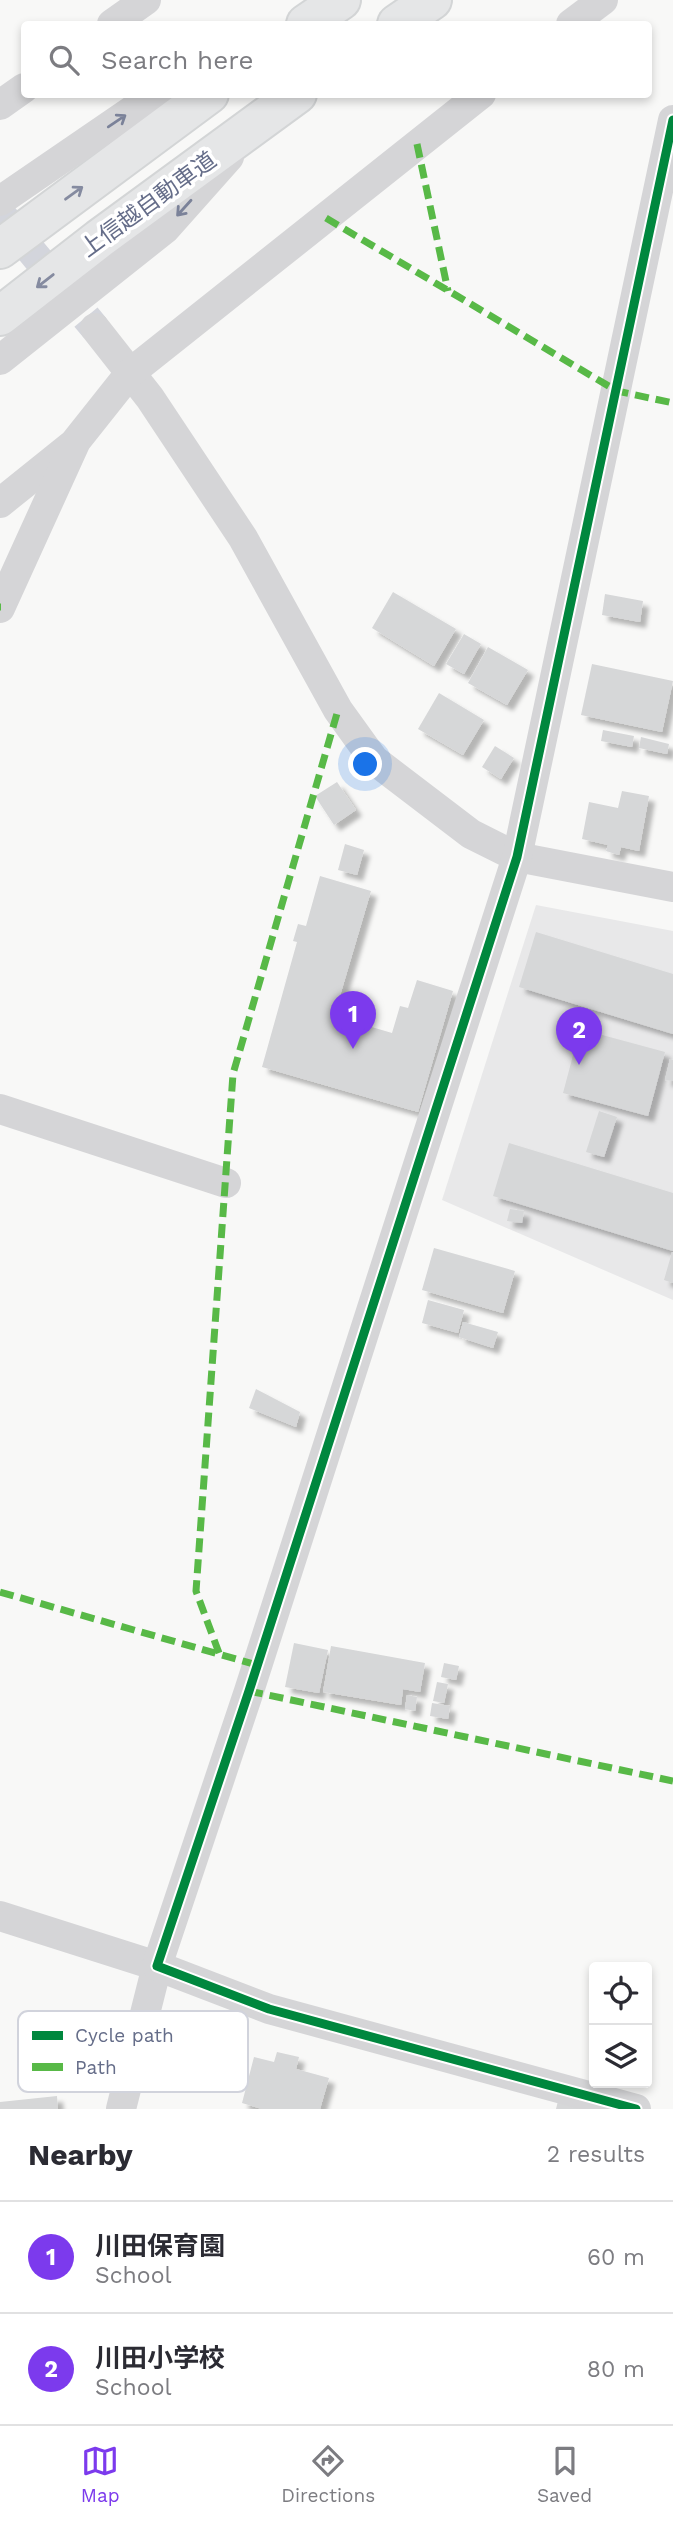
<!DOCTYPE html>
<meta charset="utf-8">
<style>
body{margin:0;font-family:"Work Sans","Noto Sans JP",sans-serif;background:#f2f2f3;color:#2b2b33}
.controls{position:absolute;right:21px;bottom:21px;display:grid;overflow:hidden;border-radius:7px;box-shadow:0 4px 10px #0003}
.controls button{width:63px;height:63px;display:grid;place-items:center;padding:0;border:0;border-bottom:2px solid #e1e1e2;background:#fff;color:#2b2b33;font:35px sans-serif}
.you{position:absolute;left:366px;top:765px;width:24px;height:24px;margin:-18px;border:5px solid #fff;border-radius:50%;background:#1a73e8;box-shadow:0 0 0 10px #1a73e833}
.badge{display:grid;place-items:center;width:46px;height:46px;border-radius:50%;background:#7c3aed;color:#fff;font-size:23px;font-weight:700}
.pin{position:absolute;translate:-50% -58px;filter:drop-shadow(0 2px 4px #0008)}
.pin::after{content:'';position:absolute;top:37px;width:24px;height:21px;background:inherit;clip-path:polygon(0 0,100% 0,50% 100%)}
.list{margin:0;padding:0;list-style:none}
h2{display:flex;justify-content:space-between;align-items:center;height:91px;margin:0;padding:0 28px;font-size:30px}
h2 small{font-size:23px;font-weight:400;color:#7c7c81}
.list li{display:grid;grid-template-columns:46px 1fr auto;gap:21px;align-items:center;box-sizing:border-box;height:112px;padding:0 28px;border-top:2px solid #e1e1e2}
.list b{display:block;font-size:26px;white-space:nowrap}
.list p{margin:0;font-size:23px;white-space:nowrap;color:#7c7c81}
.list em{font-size:23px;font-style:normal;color:#7c7c81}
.icon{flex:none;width:38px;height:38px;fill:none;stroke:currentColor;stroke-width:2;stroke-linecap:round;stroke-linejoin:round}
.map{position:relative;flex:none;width:673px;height:2109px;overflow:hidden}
.search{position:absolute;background:#fff;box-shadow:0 4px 10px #0003;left:21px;right:21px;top:21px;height:77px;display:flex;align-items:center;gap:18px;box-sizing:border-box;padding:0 24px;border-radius:7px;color:#7c7c81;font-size:26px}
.sheet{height:315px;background:#fff}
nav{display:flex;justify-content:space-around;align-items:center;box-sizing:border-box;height:98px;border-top:2px solid #e1e1e2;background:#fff;font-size:19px;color:#7c7c81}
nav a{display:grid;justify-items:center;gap:4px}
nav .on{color:#7c3aed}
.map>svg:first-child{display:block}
.built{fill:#e8e8e9}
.building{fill:#d6d7d8;filter:url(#shadow)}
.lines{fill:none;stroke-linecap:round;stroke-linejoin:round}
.minor-tunnel{stroke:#d3d5dc;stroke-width:30;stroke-dasharray:30 15;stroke-linecap:butt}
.highway-casing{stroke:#d3d5d6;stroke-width:42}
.minor{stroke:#d5d5d7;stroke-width:30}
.highway{stroke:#e5e6e7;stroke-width:38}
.quiet{stroke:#58b947;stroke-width:7;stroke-dasharray:14 7;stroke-linecap:butt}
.cycleway-casing{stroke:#fff;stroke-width:13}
.cycleway{stroke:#00873e;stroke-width:9}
.oneway{stroke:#7b8299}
.oneway2{stroke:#858ba0}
.labels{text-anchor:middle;stroke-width:7;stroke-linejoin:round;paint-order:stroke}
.street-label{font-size:23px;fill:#656d89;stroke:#fff}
.key{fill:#fff;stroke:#d1d3dc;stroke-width:2}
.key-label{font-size:19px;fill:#656d89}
</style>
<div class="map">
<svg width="673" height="2109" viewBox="0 0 673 2109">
<defs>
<filter id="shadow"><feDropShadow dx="6" dy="6" stdDeviation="2" flood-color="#0004"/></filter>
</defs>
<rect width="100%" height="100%" fill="#f8f8f7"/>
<polygon class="built" points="536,905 673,931 673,1300 442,1200"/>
<g class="building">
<polygon points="393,592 456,629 434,666 372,628"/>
<polygon points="605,594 643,601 640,622 602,615"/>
<polygon points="464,634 481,644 464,674 446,664"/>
<polygon points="488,647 528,670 507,705 468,683"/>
<polygon points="592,664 673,681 662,732 581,715"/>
<polygon points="439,693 484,720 463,755 418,729"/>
<polygon points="603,730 634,736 632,747 601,741"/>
<polygon points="641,737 669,744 667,754 639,748"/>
<polygon points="495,746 514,758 501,779 482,767"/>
<polygon points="337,782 356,810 334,825 315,796"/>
<polygon points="622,791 649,796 639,851 621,847 619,855 606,851 608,845 582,839 589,802 618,808"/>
<polygon points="345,844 364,850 357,875 338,870"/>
<polygon points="320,876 371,891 334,1016 392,1033 400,1006 408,1008 417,980 453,991 418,1112 262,1067 297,942 293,941 298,924 306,926"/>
<polygon points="536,932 673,974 673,1034 519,987"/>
<polygon points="580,1029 665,1052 648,1116 563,1093"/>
<polygon points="670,1059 673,1060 673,1081 665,1080"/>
<polygon points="599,1111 617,1117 604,1157 586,1152"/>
<polygon points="509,1143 673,1193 673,1251 493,1196"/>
<polygon points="510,1209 524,1211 522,1223 507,1221"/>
<polygon points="434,1248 515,1271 503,1313 422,1290"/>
<polygon points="672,1252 673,1252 673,1283 664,1280"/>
<polygon points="428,1300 464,1310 458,1333 422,1323"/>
<polygon points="463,1322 498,1332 493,1348 459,1337"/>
<polygon points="256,1389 300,1412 296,1427 249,1408"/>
<polygon points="294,1643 328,1650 319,1693 285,1687"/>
<polygon points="331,1646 425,1663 420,1692 403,1689 401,1705 323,1692"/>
<polygon points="444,1663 459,1666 456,1680 441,1677"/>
<polygon points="437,1682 448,1684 444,1703 433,1701"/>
<polygon points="407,1695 417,1697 415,1711 405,1709"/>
<polygon points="432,1703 450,1706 448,1719 430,1716"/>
<polygon points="277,2052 299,2057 296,2069 329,2078 320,2109 262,2109 242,2103 254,2057 274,2062"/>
<polygon points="57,2096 58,2109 0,2109 0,2102"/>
<polygon points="558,2101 581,2109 556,2109"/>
</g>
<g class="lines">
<polyline class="minor-tunnel" points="0,213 95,328"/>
<g class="highway-casing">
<g id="highway">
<polyline points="306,24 341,0"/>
<polyline points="397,24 432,0"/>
<polyline points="0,249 209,94"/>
<polyline points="0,316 99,239 297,94"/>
</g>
</g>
<g class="minor">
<polyline points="112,24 146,0"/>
<polyline points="571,24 603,0"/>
<polyline points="0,105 24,88"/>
<polyline points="0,201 156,94"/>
<polyline points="95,328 150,398 243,538 338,710 374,760 471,834 517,857 673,887"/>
<polyline points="0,360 165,229 229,157"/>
<polyline points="0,503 71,446"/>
<polyline points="0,608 76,441 130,373 481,94"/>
<polyline points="0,1109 226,1183"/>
<polyline points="0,1916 157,1966 121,2109"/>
<polyline points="636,2109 269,2009 157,1966 249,1691 517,857 673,120"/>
</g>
<use href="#highway" class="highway"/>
<g class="quiet">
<polyline points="417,144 448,291"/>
<polyline points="326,218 617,391 673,403"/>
<polyline points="0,607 1,607"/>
<polyline points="0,1592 257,1665"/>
<polyline points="219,1653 196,1591 233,1074 338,710"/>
<polyline points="249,1691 673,1781"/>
</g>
<g class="cycleway-casing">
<polyline id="cycleway" points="636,2109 269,2009 157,1966 249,1691 517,857 673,120"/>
</g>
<use href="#cycleway" class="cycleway"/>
</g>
<defs><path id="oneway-shaft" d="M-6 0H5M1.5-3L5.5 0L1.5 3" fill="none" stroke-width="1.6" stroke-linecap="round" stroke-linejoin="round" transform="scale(1.75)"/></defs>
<g class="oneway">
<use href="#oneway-shaft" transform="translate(117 121) rotate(-34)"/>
<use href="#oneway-shaft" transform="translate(184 208) rotate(132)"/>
</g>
<g class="oneway2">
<use href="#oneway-shaft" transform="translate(74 193) rotate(-36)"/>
<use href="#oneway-shaft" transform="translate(45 281) rotate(142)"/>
</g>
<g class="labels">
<g class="street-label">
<text transform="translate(148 204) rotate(-36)" y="8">上信越自動車道</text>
</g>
</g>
<rect x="18" y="2011" width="230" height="81" rx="10" class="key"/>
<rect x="32" y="2031" width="31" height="9" fill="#00873e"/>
<rect x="32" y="2063" width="31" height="8" fill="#58b947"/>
<g class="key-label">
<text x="75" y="2042">Cycle path</text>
<text x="75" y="2074">Path</text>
</g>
</svg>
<div class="controls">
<button><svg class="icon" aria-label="locate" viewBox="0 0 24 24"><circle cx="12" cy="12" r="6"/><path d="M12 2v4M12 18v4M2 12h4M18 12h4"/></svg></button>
<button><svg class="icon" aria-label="layers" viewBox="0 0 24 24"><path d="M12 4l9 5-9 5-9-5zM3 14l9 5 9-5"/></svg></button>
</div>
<div class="you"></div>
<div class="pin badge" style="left:353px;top:1049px">1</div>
<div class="pin badge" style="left:579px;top:1065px">2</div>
<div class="search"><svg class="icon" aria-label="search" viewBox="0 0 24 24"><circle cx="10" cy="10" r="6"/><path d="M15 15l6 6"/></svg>Search here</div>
</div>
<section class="sheet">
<h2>Nearby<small>2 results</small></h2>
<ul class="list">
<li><span class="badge">1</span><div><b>川田保育園</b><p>School</p></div><em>60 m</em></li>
<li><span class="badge">2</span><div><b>川田小学校</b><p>School</p></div><em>80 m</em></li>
</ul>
</section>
<nav>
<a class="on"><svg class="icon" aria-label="map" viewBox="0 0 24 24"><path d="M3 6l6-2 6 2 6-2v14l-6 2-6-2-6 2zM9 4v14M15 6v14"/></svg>Map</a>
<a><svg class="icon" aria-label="directions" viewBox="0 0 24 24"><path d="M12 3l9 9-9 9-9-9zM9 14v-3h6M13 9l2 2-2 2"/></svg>Directions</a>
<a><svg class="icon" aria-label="saved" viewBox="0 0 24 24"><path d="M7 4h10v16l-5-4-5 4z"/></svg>Saved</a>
</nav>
